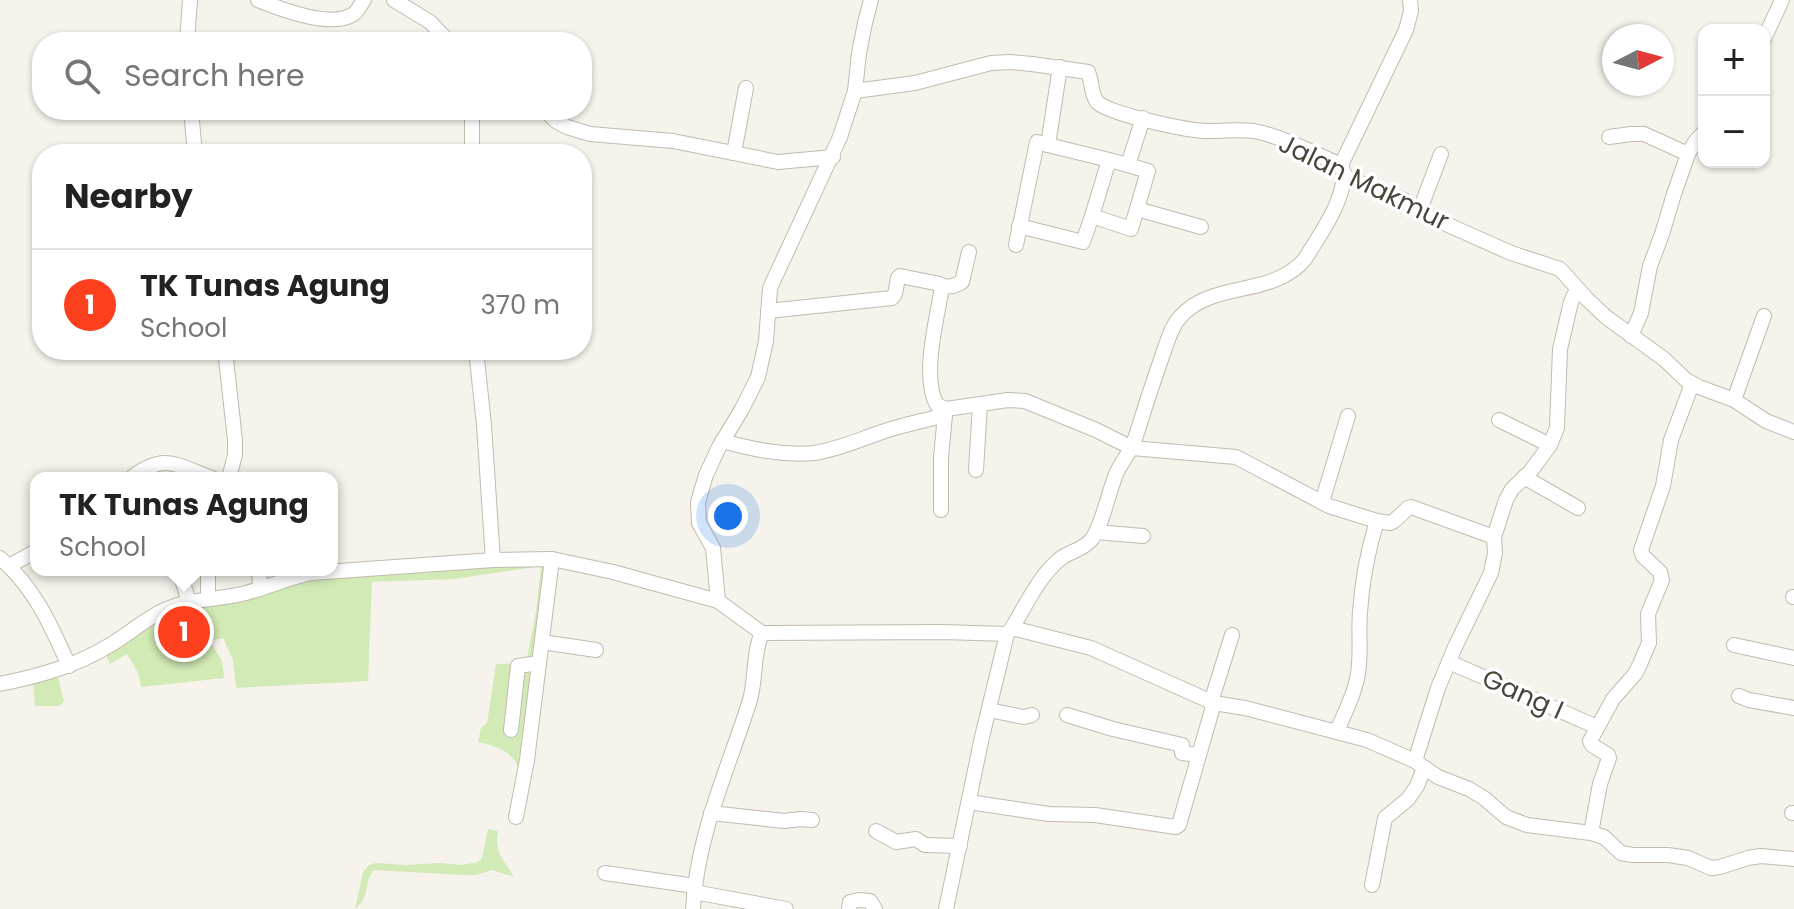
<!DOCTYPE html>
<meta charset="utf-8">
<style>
body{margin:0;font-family:Poppins,sans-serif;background:#f2f2f2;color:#222}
.controls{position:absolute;right:24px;top:24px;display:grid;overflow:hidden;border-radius:16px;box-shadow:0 2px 6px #0004}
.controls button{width:72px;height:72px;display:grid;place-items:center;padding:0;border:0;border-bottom:2px solid #e0e0e0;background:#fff;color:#222;font:40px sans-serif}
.compass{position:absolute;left:1602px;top:24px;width:72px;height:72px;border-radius:50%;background:#fff;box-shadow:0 2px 6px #0004;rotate:84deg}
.you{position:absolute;left:728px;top:516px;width:28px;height:28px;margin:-20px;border:6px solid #fff;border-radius:50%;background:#1a73e8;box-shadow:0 0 0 12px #1a73e833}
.badge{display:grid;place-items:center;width:52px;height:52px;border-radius:50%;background:#fc3f1d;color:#fff;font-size:26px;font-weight:700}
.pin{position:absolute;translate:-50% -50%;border:4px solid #fff;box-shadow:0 2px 8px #0006}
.popup{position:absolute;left:30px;top:472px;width:308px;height:104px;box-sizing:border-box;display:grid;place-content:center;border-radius:16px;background:#fff;filter:drop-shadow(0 2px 6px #0005);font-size:26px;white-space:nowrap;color:#767676}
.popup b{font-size:30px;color:#222}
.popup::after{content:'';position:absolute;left:50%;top:100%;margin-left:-16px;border:16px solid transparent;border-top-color:#fff}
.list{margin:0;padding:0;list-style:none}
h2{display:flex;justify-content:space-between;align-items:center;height:104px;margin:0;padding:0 32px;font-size:34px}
h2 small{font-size:26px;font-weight:400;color:#767676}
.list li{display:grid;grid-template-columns:52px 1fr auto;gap:24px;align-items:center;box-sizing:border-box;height:112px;padding:0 32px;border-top:2px solid #e0e0e0}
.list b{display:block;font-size:30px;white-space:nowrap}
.list p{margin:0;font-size:26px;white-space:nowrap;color:#767676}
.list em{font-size:26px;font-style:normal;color:#767676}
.icon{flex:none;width:44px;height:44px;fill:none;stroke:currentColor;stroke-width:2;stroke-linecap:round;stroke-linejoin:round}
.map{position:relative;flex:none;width:1794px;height:909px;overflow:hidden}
.search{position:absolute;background:#fff;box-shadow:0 2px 6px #0004;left:32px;top:32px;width:560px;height:88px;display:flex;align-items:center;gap:20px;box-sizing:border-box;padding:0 28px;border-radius:32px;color:#767676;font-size:30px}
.panel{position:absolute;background:#fff;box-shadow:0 2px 6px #0004;left:32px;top:144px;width:560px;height:216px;border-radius:32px}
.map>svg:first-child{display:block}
.education{fill:#efe8d6}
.green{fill:#d2eab5;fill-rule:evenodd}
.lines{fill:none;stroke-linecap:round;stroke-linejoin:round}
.minor-casing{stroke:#c2bbae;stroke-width:16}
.minor{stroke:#fff;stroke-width:14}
.labels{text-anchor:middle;stroke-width:7;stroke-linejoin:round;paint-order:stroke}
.street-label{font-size:26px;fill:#4b4439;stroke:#fff}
</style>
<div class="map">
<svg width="1794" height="909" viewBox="0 0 1794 909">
<rect width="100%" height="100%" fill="#f6f3ec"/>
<polygon class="education" points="199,615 204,642 169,649 164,623"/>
<g class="green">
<path d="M 546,562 L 538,629 L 518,767 C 511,750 495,746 478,742 L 481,728 L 487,723 L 496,664 L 526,663 L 536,612 L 541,566 L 454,579 L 372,582 L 368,681 L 236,688 L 233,660 L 223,638 L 210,641 L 222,661 L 224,678 L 141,687 L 138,673 L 127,654 L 110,664 L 106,655 L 170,615 L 304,580 ZM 199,616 L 204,642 L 169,649 L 165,622 Z"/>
<polygon points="58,677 64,702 59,706 35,706 33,683"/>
<path d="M 488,829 L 498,831 C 494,854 504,859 514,877 L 492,870 L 476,875 L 463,875 L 374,870 C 363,882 371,897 355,909 L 363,872 L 369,865 L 376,863 L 406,865 L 440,863 L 462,865 L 478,862 L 482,858 Z"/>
</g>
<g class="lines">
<g class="minor-casing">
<g id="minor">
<path d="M 258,0 C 280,9 330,28 352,15 C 358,12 360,5 364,0"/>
<polyline points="394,0 430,22 449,42"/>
<polyline points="1764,39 1782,0"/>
<polyline points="187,42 190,0"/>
<path d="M 855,91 L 915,83 L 991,63 L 1010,62 L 1032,64 L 1088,72 C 1092,81 1091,94 1097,102 C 1108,114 1192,132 1211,131 C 1226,131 1239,129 1254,131 C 1284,137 1313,153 1341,165 L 1344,174 L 1348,178 L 1404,200 L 1419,212 L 1511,253 L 1560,269 L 1587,299 L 1606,317 L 1664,359 L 1686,380 L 1699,387 L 1734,400 L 1766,421 L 1794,432"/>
<polyline points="191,110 195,154"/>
<polyline points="545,110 556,121 567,127 590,134 673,141 778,162 833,157"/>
<polyline points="1609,137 1631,134 1644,134 1688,154"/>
<polyline points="1048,145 1109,160"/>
<polyline points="734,153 746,88"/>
<polyline points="472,154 472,110"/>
<polyline points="1341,165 1406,30 1411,11 1410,0"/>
<polyline points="1137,209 1201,227"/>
<polyline points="1419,212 1441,154"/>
<polyline points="1092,216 1109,160 1128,165"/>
<polyline points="1019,226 1083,242 1092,216 1131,229 1148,171 1128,165 1143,118"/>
<polyline points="1016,245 1037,142 1048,145 1060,67"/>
<polyline points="942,287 953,286 962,282 969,252"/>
<path d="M 768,311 L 892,298 L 895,294 L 898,278 L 900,276 L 940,284 L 942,287 C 937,319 921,377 937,405 L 946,409"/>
<polyline points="1631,336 1641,313 1650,266 1662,234 1674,194 1688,154 1695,142 1704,132"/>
<polyline points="225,350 235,440 235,455 229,478"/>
<polyline points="476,350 484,425 493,560"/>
<polyline points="1734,400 1764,316"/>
<polyline points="1499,420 1550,445"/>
<path d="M 722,441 C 752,449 783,456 814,453 C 841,449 865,437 891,429 C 908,424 927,420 945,415 L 946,409 L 1008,400 L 1025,401 L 1096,430 L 1132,448 L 1236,457 L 1329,506 L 1377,521 L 1390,523 L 1394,521 L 1408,508 L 1411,507 L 1494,537"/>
<polyline points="976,470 980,405"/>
<polyline points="1524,477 1578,508"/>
<path d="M 131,478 C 165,452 176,465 212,478"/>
<polyline points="1322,502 1348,416"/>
<polyline points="941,510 941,457 945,415"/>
<polyline points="1096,532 1143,536"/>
<path d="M 0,558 C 34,587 51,625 69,666"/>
<polyline points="9,566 36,551"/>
<polyline points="179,570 189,602"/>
<polyline points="208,570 208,599"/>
<polyline points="259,570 260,589"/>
<polyline points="1793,597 1794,597"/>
<polyline points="718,601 713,548 699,523 698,502 706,475 719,447 742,409 758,377 766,341 770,288 840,137 855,91 859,53 865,23 871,0"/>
<polyline points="1012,628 1091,648 1214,703 1245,708 1367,740 1415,761 1438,777 1469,789 1484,798 1506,817 1527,825 1591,833 1604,837 1621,853 1633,855 1668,855 1688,858 1711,868 1720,867 1748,858 1761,856 1794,859"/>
<polyline points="542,642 596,650"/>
<polyline points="1734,645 1794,658"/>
<polyline points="1449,662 1597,727"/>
<path d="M 0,684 C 39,676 76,666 110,645 C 129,634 147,617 167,609 C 192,598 220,600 246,593 C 268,587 288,578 311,573 L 493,560 L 552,559 L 613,572 L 718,601 L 762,633"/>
<polyline points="1739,696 1749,700 1794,708"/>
<polyline points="1211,702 1232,635"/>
<polyline points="989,710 1024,717 1032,715"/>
<polyline points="1067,715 1113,729 1182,745 1182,753 1199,755"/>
<polyline points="511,730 518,666 539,663"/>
<path d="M 1337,731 C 1344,714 1353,698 1357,679 C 1362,657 1358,634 1360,612 C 1362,581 1368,550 1377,521"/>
<polyline points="1415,761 1438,688 1455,647 1491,573 1495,553 1494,537 1506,500 1512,489 1530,472 1550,445 1557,428 1560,349 1571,302 1577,289"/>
<polyline points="969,802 1049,814 1095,815 1176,827 1179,825 1214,703"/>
<polyline points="711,813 784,821 801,819 812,820"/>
<polyline points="1792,813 1794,813"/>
<polyline points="516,817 527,760 552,559"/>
<polyline points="876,831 896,842 916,839 925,845 960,846"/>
<polyline points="1591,833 1600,784 1609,758 1608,755 1592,745 1590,741 1613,699 1635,674 1640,664 1649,643 1648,614 1662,580 1660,572 1643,556 1641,550 1663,486 1671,440 1692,384"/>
<polyline points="605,873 695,886"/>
<polyline points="1372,885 1385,818 1408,799 1417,786 1424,768"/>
<polyline points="694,892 786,909"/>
<path d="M 693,909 C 697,834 728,770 750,700 C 756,679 753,652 762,633 L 943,632 L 1007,634"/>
<polyline points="849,909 850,902 859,900 870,901 875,909"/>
<path d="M 946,909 L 982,737 L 1007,634 L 1012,628 C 1026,605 1039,576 1060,559 C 1070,551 1083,550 1091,540 C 1102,528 1109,489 1117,472 C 1121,463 1128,455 1132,446 C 1136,437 1139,427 1142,417 C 1149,394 1157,371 1165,348 C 1169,337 1172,325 1181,316 C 1214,280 1272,298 1305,259 C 1320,234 1343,204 1344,174"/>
</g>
</g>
<use href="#minor" class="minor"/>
</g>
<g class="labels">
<g class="street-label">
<text transform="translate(1364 182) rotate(26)" y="9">Jalan Makmur</text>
<text transform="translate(1523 694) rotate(24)" y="9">Gang I</text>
</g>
</g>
</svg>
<div class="controls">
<button>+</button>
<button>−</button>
</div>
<svg class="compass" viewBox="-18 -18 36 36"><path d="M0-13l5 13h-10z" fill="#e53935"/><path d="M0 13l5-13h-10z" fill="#767676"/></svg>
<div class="you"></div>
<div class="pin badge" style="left:184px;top:632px">1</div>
<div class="popup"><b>TK Tunas Agung</b>School</div>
<div class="search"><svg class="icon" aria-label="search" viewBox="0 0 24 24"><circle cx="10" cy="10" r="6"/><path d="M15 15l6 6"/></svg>Search here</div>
<section class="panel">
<h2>Nearby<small></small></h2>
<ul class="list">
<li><span class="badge">1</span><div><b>TK Tunas Agung</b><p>School</p></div><em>370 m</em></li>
</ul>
</section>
</div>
